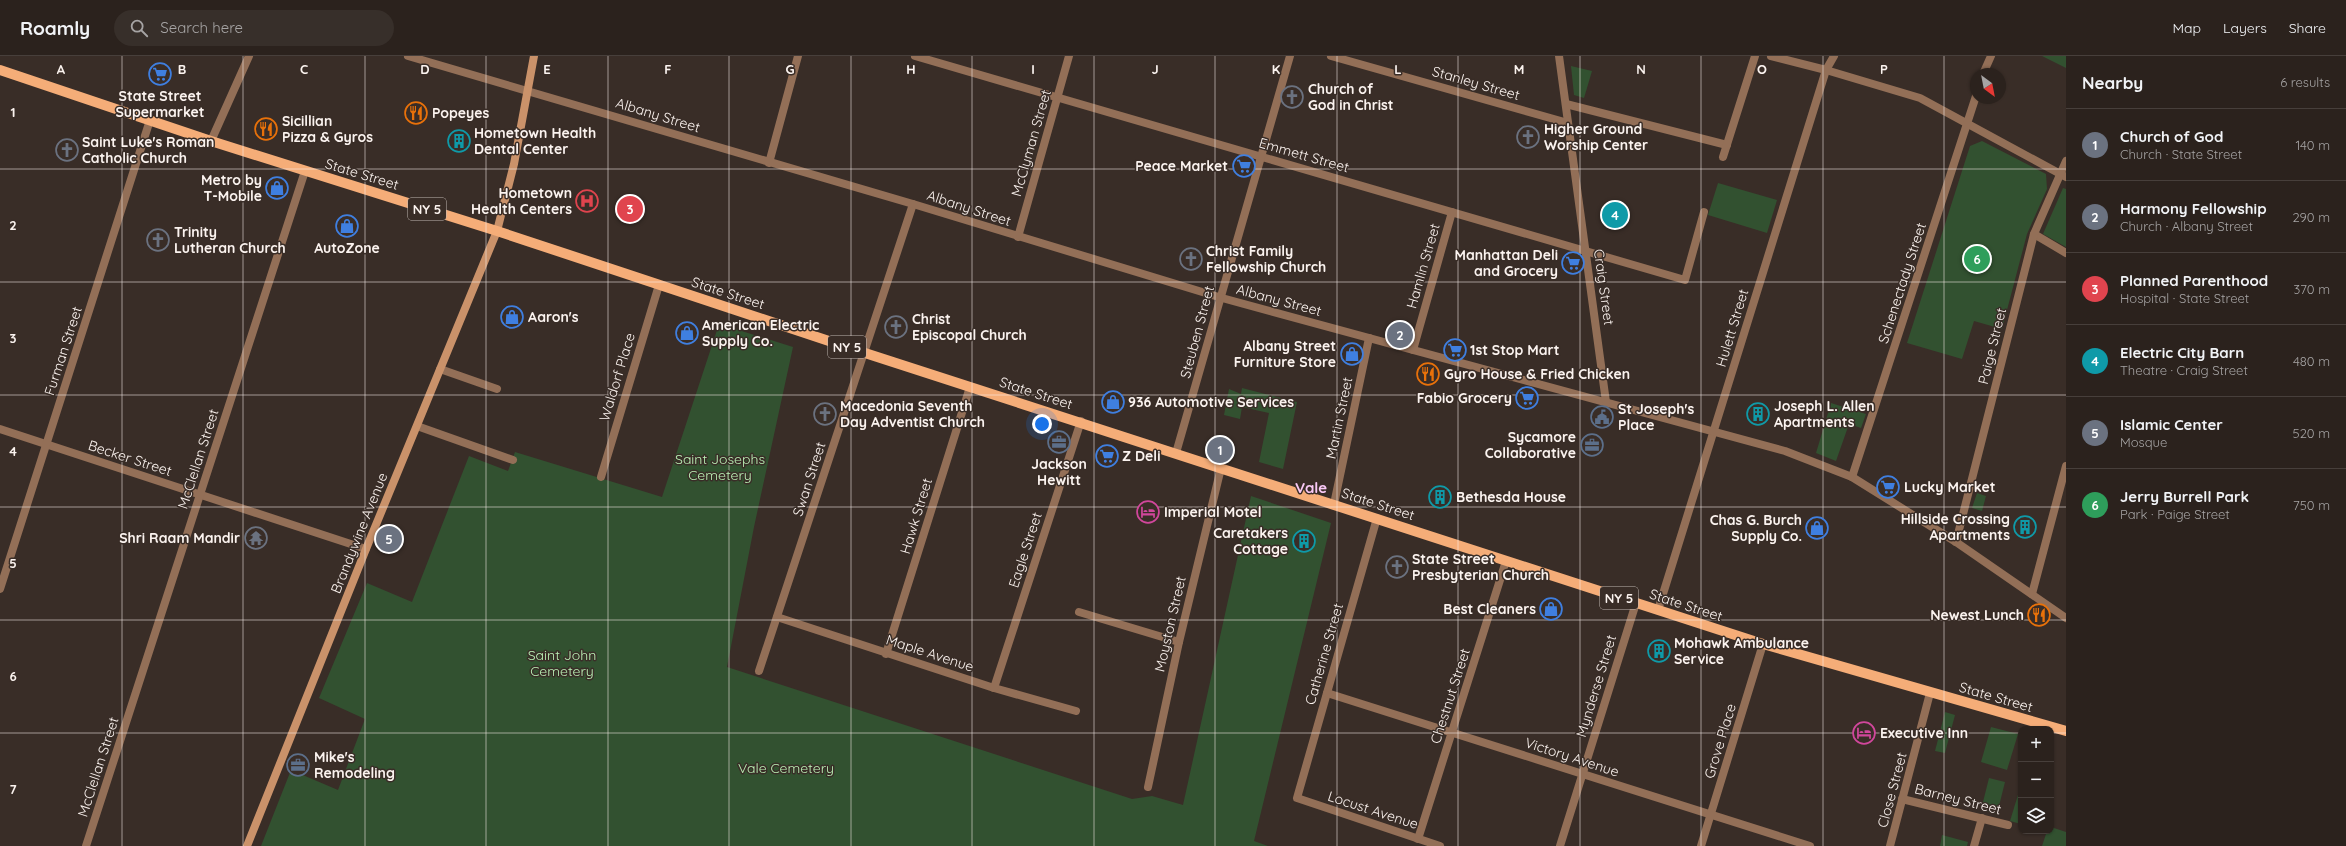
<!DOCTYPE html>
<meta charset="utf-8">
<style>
body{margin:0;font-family:Quicksand,sans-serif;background:#372f2a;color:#f1f3f6}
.controls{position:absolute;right:12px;bottom:12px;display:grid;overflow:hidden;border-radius:8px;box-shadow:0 1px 3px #0004}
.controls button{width:36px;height:36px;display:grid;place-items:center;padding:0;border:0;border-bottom:1px solid #473f3b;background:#2b221d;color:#f1f3f6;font:20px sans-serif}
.compass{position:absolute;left:1970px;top:12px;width:36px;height:36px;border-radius:50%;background:#2b221d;box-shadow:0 1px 3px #0004;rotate:148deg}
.you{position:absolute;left:1042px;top:368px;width:14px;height:14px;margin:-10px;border:3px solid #fff;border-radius:50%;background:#1a73e8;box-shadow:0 0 0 6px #1a73e833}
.badge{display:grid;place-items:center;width:26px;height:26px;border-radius:50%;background:#2563eb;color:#fff;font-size:13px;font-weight:700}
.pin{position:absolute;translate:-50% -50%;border:2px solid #fff;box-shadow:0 1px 4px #0006}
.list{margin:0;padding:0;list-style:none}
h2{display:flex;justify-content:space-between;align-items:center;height:52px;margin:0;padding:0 16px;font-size:17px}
h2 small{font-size:13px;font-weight:400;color:#a6a4a4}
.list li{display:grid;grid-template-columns:26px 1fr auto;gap:12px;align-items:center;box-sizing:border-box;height:72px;padding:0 16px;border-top:1px solid #473f3b}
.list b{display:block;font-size:15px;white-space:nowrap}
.list p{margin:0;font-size:13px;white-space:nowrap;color:#a6a4a4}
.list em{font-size:13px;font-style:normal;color:#a6a4a4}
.icon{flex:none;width:22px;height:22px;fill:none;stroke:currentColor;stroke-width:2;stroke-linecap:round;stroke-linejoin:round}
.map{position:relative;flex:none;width:2066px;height:790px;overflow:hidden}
header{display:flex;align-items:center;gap:24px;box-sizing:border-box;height:56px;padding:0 20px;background:#2b221d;border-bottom:1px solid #473f3b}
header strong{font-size:19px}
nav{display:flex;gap:22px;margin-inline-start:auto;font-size:14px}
.search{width:280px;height:36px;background:#372f2a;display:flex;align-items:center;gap:10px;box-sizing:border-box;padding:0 14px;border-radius:22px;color:#a6a4a4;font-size:15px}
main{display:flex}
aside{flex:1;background:#2b221d}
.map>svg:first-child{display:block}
.green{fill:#325130}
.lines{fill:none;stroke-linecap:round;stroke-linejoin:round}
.minor{stroke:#936f57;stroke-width:8}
.tertiary{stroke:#936f57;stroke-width:8}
.secondary{stroke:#ca926a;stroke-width:8}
.primary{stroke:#f5ad78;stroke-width:10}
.grid{fill:none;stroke:#fbf3ef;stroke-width:1;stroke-opacity:0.55}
.labels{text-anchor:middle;stroke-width:3;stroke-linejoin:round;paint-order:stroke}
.shield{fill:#392d27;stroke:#c1b8b3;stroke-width:1}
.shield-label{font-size:13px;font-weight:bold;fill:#fbf3ef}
.street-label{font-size:14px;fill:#fbf3ef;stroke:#392d27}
.poi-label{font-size:14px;font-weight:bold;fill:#fbf3ef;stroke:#392d27;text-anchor:start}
.park-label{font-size:14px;fill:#bbf3b7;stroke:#392d27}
.neighbourhood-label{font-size:15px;font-weight:bold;fill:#f9c9f6;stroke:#392d27}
.grid-label{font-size:13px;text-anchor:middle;font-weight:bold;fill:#fbf3ef;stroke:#392d27;stroke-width:3;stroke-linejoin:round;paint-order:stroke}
</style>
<header>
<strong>Roamly</strong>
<div class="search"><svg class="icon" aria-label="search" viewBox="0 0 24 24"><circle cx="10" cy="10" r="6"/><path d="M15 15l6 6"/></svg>Search here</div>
<nav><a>Map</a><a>Layers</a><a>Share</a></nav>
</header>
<main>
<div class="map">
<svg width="2066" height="790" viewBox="0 0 2066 790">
<rect width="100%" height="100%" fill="#392d27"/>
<g class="green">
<polygon points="2042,0 2066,0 2066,12"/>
<polygon points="1571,10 1592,15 1584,42 1574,39"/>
<polygon points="1982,85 2046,118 2047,133 2027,178 2002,273 1974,265 1962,303 1907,287 1970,90"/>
<polygon points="1718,127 1777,144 1767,177 1708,159"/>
<polygon points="2063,132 2066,133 2066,191 2043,178"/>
<polygon points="719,268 793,291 754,471 727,611 1132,743 1152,740 1183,749 1251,440 1331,467 1254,785 1268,790 261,790 291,714 338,734 365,663 319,642 367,527 412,546 469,400 508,415 515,396 662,441"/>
<polygon points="1242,332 1297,346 1283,413 1259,406 1269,357 1242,351 1240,363 1224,359 1229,333 1241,338"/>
<polygon points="1831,347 1866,358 1861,372 1849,368 1836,405 1816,397"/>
<polygon points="1977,437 1986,440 1982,455 1972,452"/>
<polygon points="1945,656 1955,659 1945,697 1935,695"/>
<polygon points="1991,671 2018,678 2007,714 1981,706"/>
<polygon points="1989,722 2005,726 1997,758 1981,754"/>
<polygon points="2021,729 2021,768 2010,765"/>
<polygon points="2051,771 2066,776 2066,790 2042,790 2047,775 2051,775"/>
<polygon points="1942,779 1968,786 1967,790 1940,790"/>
</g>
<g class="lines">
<g class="minor">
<polyline points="915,0 1685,224 1704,156"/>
<polyline points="1331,0 1568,67"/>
<polyline points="1771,0 1826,14 1920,42 2066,121"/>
<polyline points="1983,18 1991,0"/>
<polyline points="1566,48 1727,89"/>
<polyline points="211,85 249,0"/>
<polyline points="1723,101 1755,0"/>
<polyline points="769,107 798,0"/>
<polyline points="2034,178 2066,197"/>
<polyline points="1018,181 1069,0"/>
<polyline points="1413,294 1452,156"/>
<polyline points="440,313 497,333"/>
<polyline points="417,370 513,404"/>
<polyline points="0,373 366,493"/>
<polyline points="1176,397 1290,0"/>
<polyline points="601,421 659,229"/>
<polyline points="1852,421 1976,40"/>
<polyline points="1334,448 1369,282"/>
<polyline points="1377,462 1297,742 1440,790"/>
<polyline points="1956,486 2034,178 2066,105"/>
<polyline points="0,533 150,64"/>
<polyline points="2032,538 2066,410"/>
<polyline points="1658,554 1826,14 1834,0"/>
<polyline points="1079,556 1179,586"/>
<polyline points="777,561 994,632 1076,655"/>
<polyline points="886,598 970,331"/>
<polyline points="759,615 913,148"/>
<polyline points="994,632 1081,365"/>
<polyline points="1327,637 1810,790"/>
<polyline points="1148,731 1179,586 1221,412"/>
<polyline points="1902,743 2008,769"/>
<polyline points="1418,783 1506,505"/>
<polyline points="1560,790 1636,547"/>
<polyline points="1701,790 1763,588"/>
<polyline points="1890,790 1930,637"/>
<polyline points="1974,790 1982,762"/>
</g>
<g class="tertiary">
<polyline points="408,0 913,148 1222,242 1785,395 1852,421 1956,486 2066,562"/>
<polyline points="1559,0 1606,346"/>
<polyline points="86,790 305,115"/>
</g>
<polyline class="secondary" points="247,790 366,493 497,175 514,108 534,0"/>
<polyline class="primary" points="0,14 211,85 497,175 865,297 1763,588 2066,675"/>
</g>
<path class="grid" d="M 122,0 L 122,790M 243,0 L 243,790M 365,0 L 365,790M 486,0 L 486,790M 608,0 L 608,790M 729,0 L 729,790M 851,0 L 851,790M 972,0 L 972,790M 1094,0 L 1094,790M 1215,0 L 1215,790M 1337,0 L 1337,790M 1458,0 L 1458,790M 1580,0 L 1580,790M 1701,0 L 1701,790M 1823,0 L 1823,790M 1944,0 L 1944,790M 0,113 L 2066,113M 0,226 L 2066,226M 0,339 L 2066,339M 0,451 L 2066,451M 0,564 L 2066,564M 0,677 L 2021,677M 2051,677 L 2066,677"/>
<defs>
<g id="supermarket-ring" transform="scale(1.15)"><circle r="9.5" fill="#392d27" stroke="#3f7fe0" stroke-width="1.5"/><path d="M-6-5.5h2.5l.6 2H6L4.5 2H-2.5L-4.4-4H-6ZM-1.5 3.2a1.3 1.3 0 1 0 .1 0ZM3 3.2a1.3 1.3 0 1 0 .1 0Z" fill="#3f7fe0"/></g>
<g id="church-ring" transform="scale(1.15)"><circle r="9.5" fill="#392d27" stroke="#6b7280" stroke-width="1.5"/><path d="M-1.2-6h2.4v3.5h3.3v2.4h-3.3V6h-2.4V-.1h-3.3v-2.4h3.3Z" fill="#6b7280"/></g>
<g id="restaurant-ring" transform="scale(1.15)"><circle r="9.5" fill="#392d27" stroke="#e8710a" stroke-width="1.5"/><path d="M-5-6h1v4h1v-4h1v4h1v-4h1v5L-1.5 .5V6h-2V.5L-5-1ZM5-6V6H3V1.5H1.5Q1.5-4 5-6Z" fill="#e8710a"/></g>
<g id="building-ring" transform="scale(1.15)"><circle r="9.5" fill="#392d27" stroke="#0f9aa8" stroke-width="1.5"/><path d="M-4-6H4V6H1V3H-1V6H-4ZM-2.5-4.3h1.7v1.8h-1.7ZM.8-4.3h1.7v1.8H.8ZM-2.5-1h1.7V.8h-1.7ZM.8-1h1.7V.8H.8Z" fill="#0f9aa8"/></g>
<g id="shop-ring" transform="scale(1.15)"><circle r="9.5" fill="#392d27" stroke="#3f7fe0" stroke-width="1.5"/><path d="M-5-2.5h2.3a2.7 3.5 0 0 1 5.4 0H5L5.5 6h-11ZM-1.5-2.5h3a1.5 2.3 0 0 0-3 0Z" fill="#3f7fe0"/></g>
<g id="hospital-ring" transform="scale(1.15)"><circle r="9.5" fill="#392d27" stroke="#e0444e" stroke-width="1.5"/><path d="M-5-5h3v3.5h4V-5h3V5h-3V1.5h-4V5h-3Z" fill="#e0444e"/></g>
<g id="civic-ring" transform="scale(1.15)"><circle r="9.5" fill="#392d27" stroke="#5c6f8a" stroke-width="1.5"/><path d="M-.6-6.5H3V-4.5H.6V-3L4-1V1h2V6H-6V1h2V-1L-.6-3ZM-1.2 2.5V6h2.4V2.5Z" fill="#5c6f8a"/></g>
<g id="office-ring" transform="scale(1.15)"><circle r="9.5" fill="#392d27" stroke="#5c6f8a" stroke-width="1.5"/><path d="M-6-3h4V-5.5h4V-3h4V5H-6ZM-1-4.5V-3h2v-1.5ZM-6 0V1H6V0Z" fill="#5c6f8a"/></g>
<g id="hotel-ring" transform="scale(1.15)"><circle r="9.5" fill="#392d27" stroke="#d1479c" stroke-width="1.5"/><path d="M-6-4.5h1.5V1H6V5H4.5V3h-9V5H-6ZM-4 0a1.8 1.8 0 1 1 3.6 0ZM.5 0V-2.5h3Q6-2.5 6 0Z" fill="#d1479c"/></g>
<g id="temple-ring" transform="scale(1.15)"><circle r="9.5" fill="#392d27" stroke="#6b7280" stroke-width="1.5"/><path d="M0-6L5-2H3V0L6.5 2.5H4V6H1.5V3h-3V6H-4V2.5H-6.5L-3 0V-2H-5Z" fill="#6b7280"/></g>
</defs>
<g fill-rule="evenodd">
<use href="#supermarket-ring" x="160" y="18"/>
<use href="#church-ring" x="1292" y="41"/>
<use href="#restaurant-ring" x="416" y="57"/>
<use href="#restaurant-ring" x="266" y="73"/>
<use href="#church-ring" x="1528" y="81"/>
<use href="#building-ring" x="459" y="85"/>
<use href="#church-ring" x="67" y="94"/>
<use href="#supermarket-ring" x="1244" y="110"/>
<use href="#shop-ring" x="277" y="132"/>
<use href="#hospital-ring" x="587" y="145"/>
<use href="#shop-ring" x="347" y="170"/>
<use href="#church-ring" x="158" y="184"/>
<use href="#church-ring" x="1191" y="203"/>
<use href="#supermarket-ring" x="1573" y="207"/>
<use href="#shop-ring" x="512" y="261"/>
<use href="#church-ring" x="896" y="271"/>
<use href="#shop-ring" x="687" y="277"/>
<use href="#supermarket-ring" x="1455" y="294"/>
<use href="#shop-ring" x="1352" y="298"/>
<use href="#restaurant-ring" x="1428" y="318"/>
<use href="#supermarket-ring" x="1527" y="342"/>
<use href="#shop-ring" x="1113" y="346"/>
<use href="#church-ring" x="825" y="358"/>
<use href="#building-ring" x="1758" y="358"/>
<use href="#civic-ring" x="1602" y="361"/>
<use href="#office-ring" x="1059" y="386"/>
<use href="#office-ring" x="1592" y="389"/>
<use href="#supermarket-ring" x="1107" y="400"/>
<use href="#supermarket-ring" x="1888" y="431"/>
<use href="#building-ring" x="1440" y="441"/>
<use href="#hotel-ring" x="1148" y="456"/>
<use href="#building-ring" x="2025" y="471"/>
<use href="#shop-ring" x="1817" y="472"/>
<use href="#temple-ring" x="256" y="482"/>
<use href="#building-ring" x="1304" y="485"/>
<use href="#church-ring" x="1397" y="511"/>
<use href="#shop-ring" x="1551" y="553"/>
<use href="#restaurant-ring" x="2039" y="559"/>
<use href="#building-ring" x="1659" y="595"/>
<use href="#hotel-ring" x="1864" y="677"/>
<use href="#office-ring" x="298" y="709"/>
</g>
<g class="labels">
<g class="shield">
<rect x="408" y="142" width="38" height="22" rx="3"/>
<rect x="828" y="280" width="38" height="22" rx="3"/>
<rect x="1600" y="531" width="38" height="22" rx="3"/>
</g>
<g class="shield-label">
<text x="427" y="158">NY 5</text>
<text x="847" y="296">NY 5</text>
<text x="1619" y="547">NY 5</text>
</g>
<g class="street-label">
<text transform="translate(1476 27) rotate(16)" y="5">Stanley Street</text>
<text transform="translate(658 59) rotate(17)" y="5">Albany Street</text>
<text transform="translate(1031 87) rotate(-74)" y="5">McClyman Street</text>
<text transform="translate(1304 99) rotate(16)" y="5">Emmett Street</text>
<text transform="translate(362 118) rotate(17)" y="5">State Street</text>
<text transform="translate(969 152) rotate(18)" y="5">Albany Street</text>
<text transform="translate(1423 210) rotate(-74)" y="5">Hamlin Street</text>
<text transform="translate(1902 227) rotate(-72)" y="5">Schenectady Street</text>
<text transform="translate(1604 231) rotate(82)" y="5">Craig Street</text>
<text transform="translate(728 237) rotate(18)" y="5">State Street</text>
<text transform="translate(1279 244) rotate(15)" y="5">Albany Street</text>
<text transform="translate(1732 272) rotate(-73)" y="5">Hulett Street</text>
<text transform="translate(1197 276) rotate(-75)" y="5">Steuben Street</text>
<text transform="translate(1992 290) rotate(-76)" y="5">Paige Street</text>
<text transform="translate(63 295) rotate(-72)" y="5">Furman Street</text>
<text transform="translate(617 321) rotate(-73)" y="5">Waldorf Place</text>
<text transform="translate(1036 337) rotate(18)" y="5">State Street</text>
<text transform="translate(1339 362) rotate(-78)" y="5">Martin Street</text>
<text transform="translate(130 402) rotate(18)" y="5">Becker Street</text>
<text transform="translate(198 403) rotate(-72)" y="5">McClellan Street</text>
<text transform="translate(809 423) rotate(-72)" y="5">Swan Street</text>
<text transform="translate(1378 448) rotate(18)" y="5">State Street</text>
<text transform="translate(916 460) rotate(-73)" y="5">Hawk Street</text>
<text transform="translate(359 477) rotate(-68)" y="5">Brandywine Avenue</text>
<text transform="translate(1025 494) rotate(-72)" y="5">Eagle Street</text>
<text transform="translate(1686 549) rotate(18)" y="5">State Street</text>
<text transform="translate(1170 568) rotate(-77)" y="5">Moyston Street</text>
<text transform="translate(930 597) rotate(18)" y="5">Maple Avenue</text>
<text transform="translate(1324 598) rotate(-74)" y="5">Catherine Street</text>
<text transform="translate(1596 630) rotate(-73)" y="5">Mynderse Street</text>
<text transform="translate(1450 640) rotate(-72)" y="5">Chestnut Street</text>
<text transform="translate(1996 641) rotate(16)" y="5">State Street</text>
<text transform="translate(1720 685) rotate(-73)" y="5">Grove Place</text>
<text transform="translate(1572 701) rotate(18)" y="5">Victory Avenue</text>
<text transform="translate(98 711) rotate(-72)" y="5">McClellan Street</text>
<text transform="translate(1892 734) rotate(-75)" y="5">Close Street</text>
<text transform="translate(1958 743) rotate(14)" y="5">Barney Street</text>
<text transform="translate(1373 754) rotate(18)" y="5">Locust Avenue</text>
</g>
<g class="poi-label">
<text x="1308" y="38">Church of<tspan x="1308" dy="16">God in Christ</tspan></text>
<text x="160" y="45" text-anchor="middle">State Street<tspan x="160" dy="16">Supermarket</tspan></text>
<text x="432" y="62">Popeyes</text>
<text x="282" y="70">Sicillian<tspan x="282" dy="16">Pizza &amp; Gyros</tspan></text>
<text x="1544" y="78">Higher Ground<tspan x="1544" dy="16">Worship Center</tspan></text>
<text x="474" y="82">Hometown Health<tspan x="474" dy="16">Dental Center</tspan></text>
<text x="82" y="91">Saint Luke's Roman<tspan x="82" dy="16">Catholic Church</tspan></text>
<text x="1228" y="115" text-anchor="end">Peace Market</text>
<text x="262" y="129" text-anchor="end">Metro by<tspan x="262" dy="16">T-Mobile</tspan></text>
<text x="572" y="142" text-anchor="end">Hometown<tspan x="572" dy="16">Health Centers</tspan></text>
<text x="174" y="181">Trinity<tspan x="174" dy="16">Lutheran Church</tspan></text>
<text x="347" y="197" text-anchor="middle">AutoZone</text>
<text x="1206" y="200">Christ Family<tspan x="1206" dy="16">Fellowship Church</tspan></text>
<text x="1558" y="204" text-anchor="end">Manhattan Deli<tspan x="1558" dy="16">and Grocery</tspan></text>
<text x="528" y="266">Aaron's</text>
<text x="912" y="268">Christ<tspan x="912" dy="16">Episcopal Church</tspan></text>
<text x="702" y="274">American Electric<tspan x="702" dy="16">Supply Co.</tspan></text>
<text x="1336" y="295" text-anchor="end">Albany Street<tspan x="1336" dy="16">Furniture Store</tspan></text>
<text x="1470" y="299">1st Stop Mart</text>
<text x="1444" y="323">Gyro House &amp; Fried Chicken</text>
<text x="1512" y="347" text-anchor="end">Fabio Grocery</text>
<text x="1128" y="351">936 Automotive Services</text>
<text x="840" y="355">Macedonia Seventh<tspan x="840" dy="16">Day Adventist Church</tspan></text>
<text x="1774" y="355">Joseph L. Allen<tspan x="1774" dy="16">Apartments</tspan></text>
<text x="1618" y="358">St Joseph's<tspan x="1618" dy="16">Place</tspan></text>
<text x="1576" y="386" text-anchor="end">Sycamore<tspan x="1576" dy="16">Collaborative</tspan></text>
<text x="1122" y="405">Z Deli</text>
<text x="1059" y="413" text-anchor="middle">Jackson<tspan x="1059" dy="16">Hewitt</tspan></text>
<text x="1904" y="436">Lucky Market</text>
<text x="1456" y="446">Bethesda House</text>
<text x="1164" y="461">Imperial Motel</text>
<text x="2010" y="468" text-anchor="end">Hillside Crossing<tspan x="2010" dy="16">Apartments</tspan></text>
<text x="1802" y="469" text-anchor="end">Chas G. Burch<tspan x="1802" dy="16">Supply Co.</tspan></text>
<text x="1288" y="482" text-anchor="end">Caretakers<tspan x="1288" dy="16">Cottage</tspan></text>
<text x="240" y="487" text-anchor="end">Shri Raam Mandir</text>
<text x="1412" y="508">State Street<tspan x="1412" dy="16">Presbyterian Church</tspan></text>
<text x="1536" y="558" text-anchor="end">Best Cleaners</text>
<text x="2024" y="564" text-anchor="end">Newest Lunch</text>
<text x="1674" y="592">Mohawk Ambulance<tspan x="1674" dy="16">Service</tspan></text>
<text x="1880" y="682">Executive Inn</text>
<text x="314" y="706">Mike's<tspan x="314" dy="16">Remodeling</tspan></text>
</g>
<g class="park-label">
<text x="720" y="408">Saint Josephs<tspan x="720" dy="16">Cemetery</tspan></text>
<text x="562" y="604">Saint John<tspan x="562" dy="16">Cemetery</tspan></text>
<text x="786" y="717">Vale Cemetery</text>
</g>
<g class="neighbourhood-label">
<text x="1311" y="437">Vale</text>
</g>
</g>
<g class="grid-label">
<text x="61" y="18">A</text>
<text x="182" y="18">B</text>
<text x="304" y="18">C</text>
<text x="425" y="18">D</text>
<text x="547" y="18">E</text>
<text x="668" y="18">F</text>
<text x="790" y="18">G</text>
<text x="911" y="18">H</text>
<text x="1033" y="18">I</text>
<text x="1155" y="18">J</text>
<text x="1276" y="18">K</text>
<text x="1398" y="18">L</text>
<text x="1519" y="18">M</text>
<text x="1641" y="18">N</text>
<text x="1762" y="18">O</text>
<text x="1884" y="18">P</text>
<text x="13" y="61">1</text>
<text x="13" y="174">2</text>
<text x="13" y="287">3</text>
<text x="13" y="400">4</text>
<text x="13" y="512">5</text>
<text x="13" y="625">6</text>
<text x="13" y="738">7</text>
</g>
</svg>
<div class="controls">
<button>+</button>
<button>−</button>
<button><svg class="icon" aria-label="layers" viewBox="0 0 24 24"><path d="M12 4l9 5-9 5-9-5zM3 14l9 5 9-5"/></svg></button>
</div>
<svg class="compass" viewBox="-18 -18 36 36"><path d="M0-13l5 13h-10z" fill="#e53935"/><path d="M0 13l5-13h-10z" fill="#a6a4a4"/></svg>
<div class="you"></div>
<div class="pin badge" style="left:1220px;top:394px;background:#6b7280">1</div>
<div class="pin badge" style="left:1400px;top:279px;background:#6b7280">2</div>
<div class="pin badge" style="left:630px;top:153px;background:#e0444e">3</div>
<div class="pin badge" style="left:1615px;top:159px;background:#0f9aa8">4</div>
<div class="pin badge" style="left:389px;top:483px;background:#6b7280">5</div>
<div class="pin badge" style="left:1977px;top:203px;background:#2e9e5b">6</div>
</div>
<aside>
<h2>Nearby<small>6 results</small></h2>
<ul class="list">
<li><span class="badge" style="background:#6b7280">1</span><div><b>Church of God</b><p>Church · State Street</p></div><em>140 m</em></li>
<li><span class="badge" style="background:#6b7280">2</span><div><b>Harmony Fellowship</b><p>Church · Albany Street</p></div><em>290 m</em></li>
<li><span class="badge" style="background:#e0444e">3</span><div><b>Planned Parenthood</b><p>Hospital · State Street</p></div><em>370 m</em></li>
<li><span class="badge" style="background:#0f9aa8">4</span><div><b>Electric City Barn</b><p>Theatre · Craig Street</p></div><em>480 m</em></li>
<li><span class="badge" style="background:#6b7280">5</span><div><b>Islamic Center</b><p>Mosque</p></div><em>520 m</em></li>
<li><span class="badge" style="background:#2e9e5b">6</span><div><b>Jerry Burrell Park</b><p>Park · Paige Street</p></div><em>750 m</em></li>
</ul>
</aside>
</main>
